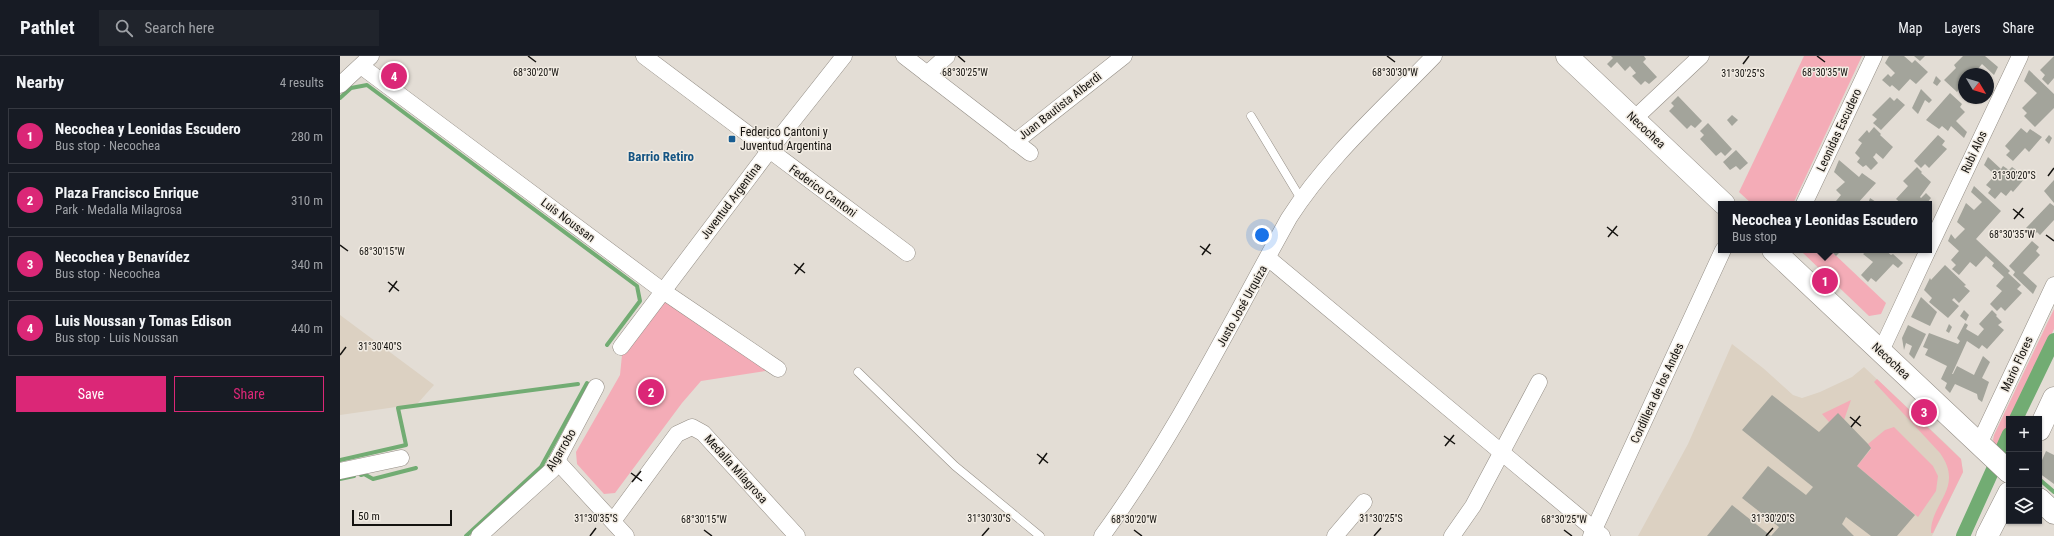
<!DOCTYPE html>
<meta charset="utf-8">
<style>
body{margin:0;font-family:"Roboto Condensed",sans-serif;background:#20242c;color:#f1f3f6}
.controls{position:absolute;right:12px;bottom:12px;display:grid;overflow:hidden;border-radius:0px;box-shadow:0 1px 3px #0004}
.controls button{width:36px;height:36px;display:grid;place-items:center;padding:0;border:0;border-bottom:1px solid #363941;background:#171b24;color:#f1f3f6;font:20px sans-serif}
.compass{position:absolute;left:1618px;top:12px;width:36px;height:36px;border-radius:50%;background:#171b24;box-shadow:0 1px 3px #0004;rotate:128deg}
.scale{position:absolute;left:12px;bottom:10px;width:100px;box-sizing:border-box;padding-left:4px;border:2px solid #14120f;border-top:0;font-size:11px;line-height:14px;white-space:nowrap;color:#14120f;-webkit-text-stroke:3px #f1ebe2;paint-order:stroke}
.you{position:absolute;left:922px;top:179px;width:14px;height:14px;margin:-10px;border:3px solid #fff;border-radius:50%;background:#1a73e8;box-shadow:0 0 0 6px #1a73e833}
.badge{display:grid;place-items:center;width:26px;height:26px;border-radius:50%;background:#db2777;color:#fff;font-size:13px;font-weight:700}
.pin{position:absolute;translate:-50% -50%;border:2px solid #fff;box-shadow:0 1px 4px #0006}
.popup{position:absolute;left:1378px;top:145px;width:214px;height:52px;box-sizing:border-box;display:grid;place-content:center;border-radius:0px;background:#171b24;filter:drop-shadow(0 1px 3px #0005);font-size:13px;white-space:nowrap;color:#9ea1a6}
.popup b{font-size:15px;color:#f1f3f6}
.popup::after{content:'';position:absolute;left:50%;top:100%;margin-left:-8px;border:8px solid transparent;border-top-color:#171b24}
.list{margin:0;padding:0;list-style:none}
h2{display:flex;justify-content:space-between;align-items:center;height:52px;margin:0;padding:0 16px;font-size:17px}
h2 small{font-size:13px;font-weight:400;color:#9ea1a6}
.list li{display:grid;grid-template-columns:26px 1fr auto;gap:12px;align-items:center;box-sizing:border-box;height:56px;margin:0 8px 8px;padding:0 8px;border:1px solid #363941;border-radius:0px}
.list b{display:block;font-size:15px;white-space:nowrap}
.list p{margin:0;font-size:13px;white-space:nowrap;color:#9ea1a6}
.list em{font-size:13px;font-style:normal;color:#9ea1a6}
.actions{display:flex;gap:8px;padding:12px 16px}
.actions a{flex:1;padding:9px 0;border:1px solid #db2777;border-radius:0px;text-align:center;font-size:14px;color:#db2777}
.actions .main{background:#db2777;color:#fff}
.icon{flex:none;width:22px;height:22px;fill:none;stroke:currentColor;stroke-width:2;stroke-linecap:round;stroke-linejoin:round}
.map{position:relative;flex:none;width:1714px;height:480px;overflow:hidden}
header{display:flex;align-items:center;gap:24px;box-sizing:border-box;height:56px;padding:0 20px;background:#171b24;border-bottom:1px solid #363941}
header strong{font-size:19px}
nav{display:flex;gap:22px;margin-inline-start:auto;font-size:14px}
.search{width:280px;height:36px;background:#20242c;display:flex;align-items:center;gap:10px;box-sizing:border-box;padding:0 14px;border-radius:0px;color:#9ea1a6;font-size:15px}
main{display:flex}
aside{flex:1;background:#171b24}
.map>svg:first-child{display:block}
.built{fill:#dcd1c2}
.green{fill:#f4acb7}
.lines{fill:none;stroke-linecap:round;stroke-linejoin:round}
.stream{stroke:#72ac73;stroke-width:4}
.canal{stroke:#72ac73;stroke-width:14}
.building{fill:#a3a49b}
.lane-casing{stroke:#948e86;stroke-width:9}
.street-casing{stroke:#948e86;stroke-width:17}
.secondary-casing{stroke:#948e86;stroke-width:23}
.lane{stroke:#fff;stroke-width:8}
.street{stroke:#fff;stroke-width:16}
.secondary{stroke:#fff;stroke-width:22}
.ticks{fill:none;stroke:#14120f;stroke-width:1.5}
.poi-dot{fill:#185d92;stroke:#f1ebe2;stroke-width:1.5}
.labels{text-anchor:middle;stroke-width:3;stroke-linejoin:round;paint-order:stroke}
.street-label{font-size:12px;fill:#14120f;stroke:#f1ebe2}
.poi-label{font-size:12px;fill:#14120f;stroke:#f1ebe2;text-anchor:start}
.neighbourhood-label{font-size:13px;font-weight:bold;fill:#155483;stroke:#f1ebe2}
.ticks-label{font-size:10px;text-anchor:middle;fill:#14120f;stroke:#f1ebe2;stroke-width:3;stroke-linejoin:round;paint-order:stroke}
</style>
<header>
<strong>Pathlet</strong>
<div class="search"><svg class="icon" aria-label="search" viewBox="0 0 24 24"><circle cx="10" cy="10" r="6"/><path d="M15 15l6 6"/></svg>Search here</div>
<nav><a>Map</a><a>Layers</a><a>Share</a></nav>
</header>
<main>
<aside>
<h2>Nearby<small>4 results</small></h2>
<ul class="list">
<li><span class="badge">1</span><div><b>Necochea y Leonidas Escudero</b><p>Bus stop · Necochea</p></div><em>280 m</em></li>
<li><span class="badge">2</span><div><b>Plaza Francisco Enrique</b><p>Park · Medalla Milagrosa</p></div><em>310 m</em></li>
<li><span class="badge">3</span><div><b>Necochea y Benavídez</b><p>Bus stop · Necochea</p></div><em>340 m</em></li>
<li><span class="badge">4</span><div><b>Luis Noussan y Tomas Edison</b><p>Bus stop · Luis Noussan</p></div><em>440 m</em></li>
</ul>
<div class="actions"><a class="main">Save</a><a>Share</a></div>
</aside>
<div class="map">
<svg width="1714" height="480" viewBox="0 0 1714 480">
<rect width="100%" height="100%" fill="#e3ddd5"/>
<g class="built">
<polygon points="0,259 94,329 77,348 0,359"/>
<polygon points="1392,288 1423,312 1453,339 1462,342 1480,336 1512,321 1524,311 1606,388 1621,403 1623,416 1592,480 1298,480 1348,388"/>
</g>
<g class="green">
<polygon points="1464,0 1522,0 1453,148 1412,148 1399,136"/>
<polygon points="1463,194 1490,194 1546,247 1541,258 1529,260 1463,197"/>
<polygon points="323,235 438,313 361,325 342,347 275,437 264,438 237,408 236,396 280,319 282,299"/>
<polygon points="1714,253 1714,273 1671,363 1669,363 1669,367 1657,392 1653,384 1654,379"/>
<path d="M 1537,323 L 1621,403 L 1623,416 L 1593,477 L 1591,477 C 1590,447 1625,432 1600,397 L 1534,326 Z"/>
<polygon points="1511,344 1504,364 1489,366 1482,358"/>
<polygon points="1554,371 1593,410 1598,420 1596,435 1578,461 1517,410 1531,393 1528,388 1545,374"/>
</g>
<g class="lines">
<g class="stream">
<polyline points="0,42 11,32 27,29 297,230 300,245 267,289"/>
<polyline points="1679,363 1683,356 1683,348"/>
<polyline points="1667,390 1669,385"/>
<polyline points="0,404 66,389 58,352 238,328"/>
<polyline points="21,419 24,418 33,423 76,412"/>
<polyline points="0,423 14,420"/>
<polyline points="1699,423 1714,436"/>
<polyline points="126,480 201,411 247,327"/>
</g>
<g class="canal">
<polyline points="1676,363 1714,284"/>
<polyline points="1623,480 1669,378"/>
</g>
</g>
<g class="building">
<polygon points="1271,0 1304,0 1306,3 1303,6 1317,21 1309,28 1305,25 1301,29 1292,20 1296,17 1290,10 1285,15 1277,6 1271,12 1267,8 1273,2"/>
<polygon points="1549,0 1564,0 1572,7 1575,4 1588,16 1576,28 1570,23 1559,35 1552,29 1550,31 1542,24 1548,18 1551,21 1555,17 1545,7"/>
<polygon points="1574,0 1585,0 1580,5"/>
<polygon points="1623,0 1645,0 1658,11 1654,19 1642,8 1637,14 1642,18 1624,18 1624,36 1620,32 1617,36 1604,24 1616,12 1614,9"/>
<polygon points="1714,0 1714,22 1708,29 1702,23 1705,19 1700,14"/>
<polygon points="1689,14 1714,38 1714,52 1695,71 1684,60 1687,57 1682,52 1697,37 1684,25"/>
<polygon points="1596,20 1601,25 1597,30 1593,27"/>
<polygon points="1581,33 1592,44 1589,47 1585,44 1578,58 1572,52"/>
<polygon points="1610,37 1622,48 1620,51 1625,56 1616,65 1627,76 1624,82 1611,70 1608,75 1602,70 1599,73 1586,64"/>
<polygon points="1338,40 1362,65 1355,72 1351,69 1347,73 1329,55 1334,50 1331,47"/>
<polygon points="1550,41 1554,45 1557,42 1565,49 1541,74 1533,67 1537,63 1532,59"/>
<polygon points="1392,59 1398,64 1392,70 1387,64"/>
<polygon points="1368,67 1392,93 1385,100 1381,96 1376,100 1360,83 1364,79 1360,75"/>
<polygon points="1534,71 1541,78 1540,79 1553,91 1543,103 1536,97 1535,99 1533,101 1538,107 1531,114 1526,109 1523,111 1517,106 1520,102 1515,97 1522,87 1518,84 1527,74 1529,77"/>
<polygon points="1681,72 1687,77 1690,73 1702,81 1689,96 1685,92 1673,105 1666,99 1670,95 1665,90"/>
<polygon points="1598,79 1605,85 1602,89 1607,93 1589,112 1585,108 1581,112 1574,105"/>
<polygon points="1709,79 1712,82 1709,88 1705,84"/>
<polygon points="1396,94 1408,107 1400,114 1396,110 1390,114 1383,106"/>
<polygon points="1648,101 1661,113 1663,110 1669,114 1672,111 1686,121 1673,136 1671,134 1666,140 1661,136 1655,143 1648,137 1651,133 1646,129 1655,119 1644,109"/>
<polygon points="1499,104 1519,121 1522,117 1536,127 1517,148 1499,148 1496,145 1501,139 1496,134 1505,126 1494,116"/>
<polygon points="1577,111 1582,116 1581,117 1591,126 1580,141 1581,142 1586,137 1591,142 1587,147 1588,148 1578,148 1576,146 1570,148 1567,145 1562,148 1556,143 1568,130 1563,125"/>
<polygon points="1714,124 1714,147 1704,135"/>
<polygon points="1634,130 1661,155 1636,183 1670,215 1668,217 1681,229 1677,233 1682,237 1665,255 1661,251 1657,255 1650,248 1662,235 1656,230 1664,221 1652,210 1654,207 1646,200 1636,211 1630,206 1619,219 1612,213 1616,209 1611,204 1619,195 1608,185 1611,178 1615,183 1625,173 1617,166 1626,147 1634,154 1642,146 1631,136"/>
<polygon points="1530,142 1536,146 1536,148 1528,148"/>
<polygon points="1710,147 1714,150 1714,164 1700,179 1697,176 1694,179 1686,172"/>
<polygon points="1692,185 1699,191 1696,195 1700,199 1683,217 1697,230 1693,238 1673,219 1675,216 1669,210"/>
<polygon points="1490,194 1502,194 1496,200"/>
<polygon points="1532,194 1545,194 1551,199 1553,198 1563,207 1558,212 1553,208 1536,226 1531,222 1528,226 1521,219 1533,206 1523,198 1527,195 1529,197"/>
<polygon points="1605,209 1626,229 1624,230 1630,235 1619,247 1614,242 1612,244 1619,250 1608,262 1589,246 1592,242 1584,234 1590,222 1591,224"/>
<polygon points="1581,241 1597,256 1590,270 1571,261"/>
<polygon points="1624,254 1629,259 1626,265 1620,260"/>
<polygon points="1652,254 1657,259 1656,260 1662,266 1658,269 1664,274 1647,293 1642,289 1639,293 1627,285 1612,318 1613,318 1617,310 1634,319 1643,300 1650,306 1642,322 1649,326 1642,346 1638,343 1637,338 1615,328 1610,337 1605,332 1607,327 1601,323 1607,310 1585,299 1588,293 1583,291 1589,277 1618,288 1620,285 1617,282 1625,267 1628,269 1626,273 1638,280 1644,273 1639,268"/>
<polygon points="1609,268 1612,271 1609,277 1606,275"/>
<polygon points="1568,269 1586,278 1574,303 1569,298 1572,290 1566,287 1564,294 1562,282"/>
<polygon points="1432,339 1479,376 1498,357 1528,388 1531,392 1517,410 1575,459 1557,480 1531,480 1506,461 1502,468 1514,480 1431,480 1439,471 1402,442 1428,410 1466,439 1473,431 1402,374"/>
<polygon points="1706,395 1714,399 1714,428 1699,417 1699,411"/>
<polygon points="1392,449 1431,480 1367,480"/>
</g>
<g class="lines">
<g class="lane-casing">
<g id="lane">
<polyline points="911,60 961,143"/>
<polyline points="518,316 615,410 700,480"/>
</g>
</g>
<g class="street-casing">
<g id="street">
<polyline points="304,0 567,197"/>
<polyline points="564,0 690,97"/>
<polyline points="21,10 323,235 438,313"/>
<polyline points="587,18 607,0"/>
<polyline points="0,29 31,0"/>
<polyline points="1294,63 1361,0"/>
<polyline points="675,86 784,0"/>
<polyline points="1464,148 1534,0"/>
<polyline points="1589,192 1680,0"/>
<polyline points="928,202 1262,480"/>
<polyline points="281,291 429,95 504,0"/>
<polyline points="1541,295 1588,194"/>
<polyline points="1639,388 1714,229"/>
<polyline points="217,405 286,480"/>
<polyline points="0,415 61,402"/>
<polyline points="273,465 337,378 352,371 363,377 457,480"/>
<polyline points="139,480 212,414 256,331"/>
<path d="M 762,480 C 835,380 889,270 949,162 C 988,101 1044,52 1094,0"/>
<polyline points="995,480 1024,446"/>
<polyline points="1112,480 1133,450 1199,326"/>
<polyline points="1251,480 1383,194"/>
</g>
</g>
<g class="secondary-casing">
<g id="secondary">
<polyline points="1227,0 1384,148"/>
<polyline points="1433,194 1669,416"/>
<polyline points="1699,374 1714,342"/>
<polyline points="1699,443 1714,457"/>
<polyline points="1647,480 1669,437"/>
</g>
</g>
<use href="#lane" class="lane"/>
<use href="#street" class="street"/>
<use href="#secondary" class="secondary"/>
</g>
<path class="ticks" d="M 188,0 L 196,6M 618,0 L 625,6M 1047,0 L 1055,6M 1477,0 L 1485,6M 1403,8 L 1409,0M 1708,120 L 1714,112M 1673,153 L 1684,162M 1674,163 L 1683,152M 1267,171 L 1278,180M 1706,179 L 1714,185M 1268,181 L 1277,170M 0,189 L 8,195M 860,190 L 871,198M 862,199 L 870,188M 454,208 L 465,217M 455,218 L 464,207M 48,226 L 59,235M 49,236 L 57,225M 0,299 L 6,291M 1510,361 L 1521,370M 1511,371 L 1520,360M 1104,380 L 1115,388M 1105,390 L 1114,379M 697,398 L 708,407M 699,408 L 707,397M 291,417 L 302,425M 292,426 L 301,415M 364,474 L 372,480M 794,474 L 802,480M 1224,474 L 1232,480M 250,480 L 256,472M 642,480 L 649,472M 1034,480 L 1041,472M 1426,480 L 1433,472"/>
<rect class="poi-dot" x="388" y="79" width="8" height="8" rx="2"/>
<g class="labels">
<g class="street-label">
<text transform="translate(720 50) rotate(-38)" y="4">Juan Bautista Alberdi</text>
<text transform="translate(1306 74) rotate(43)" y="4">Necochea</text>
<text transform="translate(1499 74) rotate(-65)" y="4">Leonidas Escudero</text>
<text transform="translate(1634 96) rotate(-65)" y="4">Rubi Alos</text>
<text transform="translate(483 135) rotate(36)" y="4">Federico Cantoni</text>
<text transform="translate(391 145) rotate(-53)" y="4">Juventud Argentina</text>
<text transform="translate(228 164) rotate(37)" y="4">Luis Noussan</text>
<text transform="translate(902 250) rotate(-61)" y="4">Justo José Urquiza</text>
<text transform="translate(1551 305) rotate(43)" y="4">Necochea</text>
<text transform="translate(1677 308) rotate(-65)" y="4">Mario Flores</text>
<text transform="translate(1317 337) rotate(-65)" y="4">Cordillera de los Andes</text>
<text transform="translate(221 394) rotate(-59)" y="4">Algarrobo</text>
<text transform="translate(396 413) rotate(48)" y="4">Medalla Milagrosa</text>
</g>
<g class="poi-label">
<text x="400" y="80">Federico Cantoni y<tspan x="400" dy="14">Juventud Argentina</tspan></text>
</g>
<g class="neighbourhood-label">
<text x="321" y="105">Barrio Retiro</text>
</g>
</g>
<g class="ticks-label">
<text x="196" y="20">68°30'20"W</text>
<text x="625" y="20">68°30'25"W</text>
<text x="1055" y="20">68°30'30"W</text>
<text x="1485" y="20">68°30'35"W</text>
<text x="1403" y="21">31°30'25"S</text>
<text x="1674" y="123">31°30'20"S</text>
<text x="1672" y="182">68°30'35"W</text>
<text x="42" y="199">68°30'15"W</text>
<text x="40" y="294">31°30'40"S</text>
<text x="256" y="466">31°30'35"S</text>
<text x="649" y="466">31°30'30"S</text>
<text x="1041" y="466">31°30'25"S</text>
<text x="1433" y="466">31°30'20"S</text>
<text x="364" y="467">68°30'15"W</text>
<text x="794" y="467">68°30'20"W</text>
<text x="1224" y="467">68°30'25"W</text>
</g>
</svg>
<div class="controls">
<button>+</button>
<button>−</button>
<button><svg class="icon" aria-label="layers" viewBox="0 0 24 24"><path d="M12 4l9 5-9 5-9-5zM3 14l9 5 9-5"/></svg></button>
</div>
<svg class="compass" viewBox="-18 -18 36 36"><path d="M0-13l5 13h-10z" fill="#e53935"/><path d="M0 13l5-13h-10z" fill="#9ea1a6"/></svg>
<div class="scale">50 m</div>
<div class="you"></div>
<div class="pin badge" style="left:1485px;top:225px">1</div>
<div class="popup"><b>Necochea y Leonidas Escudero</b>Bus stop</div>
<div class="pin badge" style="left:311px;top:336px">2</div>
<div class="pin badge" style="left:1584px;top:356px">3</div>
<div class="pin badge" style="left:54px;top:20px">4</div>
</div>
</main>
